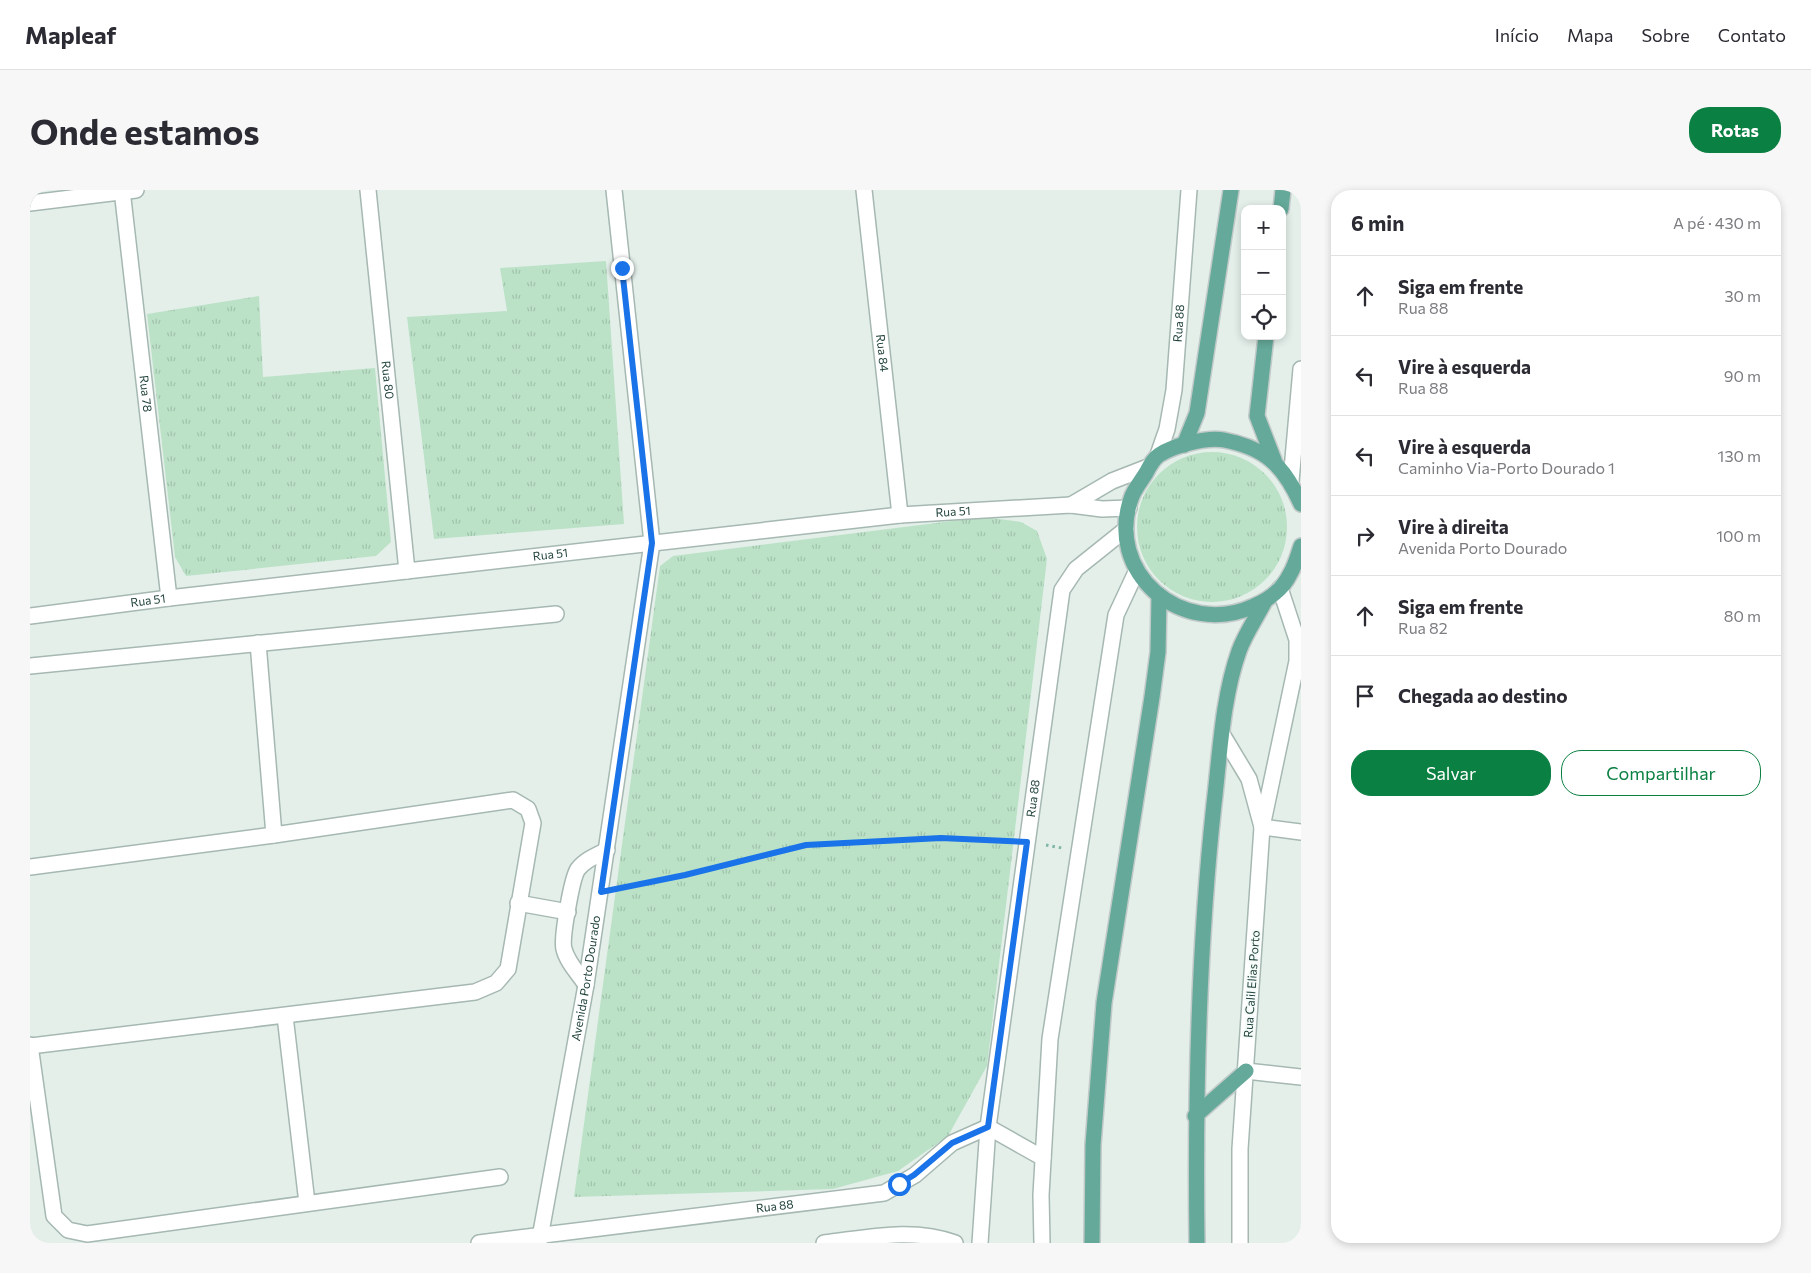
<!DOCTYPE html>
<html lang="pt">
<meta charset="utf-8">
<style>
body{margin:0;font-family:Commissioner,sans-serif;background:#f7f7f7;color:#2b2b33}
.controls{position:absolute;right:15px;top:15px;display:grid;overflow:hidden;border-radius:10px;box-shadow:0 2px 8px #0003}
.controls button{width:45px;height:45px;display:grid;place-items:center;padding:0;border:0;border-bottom:1px solid #e1e1e2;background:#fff;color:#2b2b33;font:25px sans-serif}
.stop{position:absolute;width:15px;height:15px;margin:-11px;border:4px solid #1a73e8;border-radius:50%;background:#fff}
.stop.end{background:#1a73e8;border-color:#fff;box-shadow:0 1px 5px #0008}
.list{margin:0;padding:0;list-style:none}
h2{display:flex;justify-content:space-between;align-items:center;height:65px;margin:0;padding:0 20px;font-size:21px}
h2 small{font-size:16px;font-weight:400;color:#7c7c81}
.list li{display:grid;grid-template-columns:32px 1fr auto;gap:15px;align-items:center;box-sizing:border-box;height:80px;padding:0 20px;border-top:1px solid #e1e1e2}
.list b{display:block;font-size:19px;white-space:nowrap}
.list p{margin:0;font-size:16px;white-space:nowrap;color:#7c7c81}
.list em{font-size:16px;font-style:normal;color:#7c7c81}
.actions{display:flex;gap:10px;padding:15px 20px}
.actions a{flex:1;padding:11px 0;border:1px solid #0b8043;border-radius:20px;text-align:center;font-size:18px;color:#0b8043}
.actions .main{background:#0b8043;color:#fff}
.icon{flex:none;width:28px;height:28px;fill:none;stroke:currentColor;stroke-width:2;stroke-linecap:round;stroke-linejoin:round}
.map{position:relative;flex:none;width:1271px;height:1053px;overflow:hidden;border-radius:20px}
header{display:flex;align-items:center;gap:30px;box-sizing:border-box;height:70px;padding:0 25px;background:#fff;border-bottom:1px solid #e1e1e2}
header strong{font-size:24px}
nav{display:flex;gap:28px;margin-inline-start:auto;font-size:18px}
.intro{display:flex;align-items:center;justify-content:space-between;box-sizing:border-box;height:120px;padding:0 30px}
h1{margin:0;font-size:35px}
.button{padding:12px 22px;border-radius:20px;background:#0b8043;color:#fff;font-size:18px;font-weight:700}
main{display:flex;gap:30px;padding:0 30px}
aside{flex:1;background:#fff;border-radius:20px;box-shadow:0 2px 8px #0003}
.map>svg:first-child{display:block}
.grass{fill:url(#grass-tufts)}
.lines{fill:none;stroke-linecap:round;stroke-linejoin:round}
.minor-casing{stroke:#a6b8b2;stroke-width:18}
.major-casing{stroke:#c1cac8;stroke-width:18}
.path{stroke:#81b6a7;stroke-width:3;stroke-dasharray:2.5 4;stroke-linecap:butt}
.minor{stroke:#fff;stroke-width:15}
.major{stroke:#64a999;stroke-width:15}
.route{stroke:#1a73e8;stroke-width:6}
.labels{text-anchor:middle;stroke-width:4;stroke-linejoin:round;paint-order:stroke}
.street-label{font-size:12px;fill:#21433b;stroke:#f5fbf8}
</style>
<header>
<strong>Mapleaf</strong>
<nav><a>Início</a><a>Mapa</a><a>Sobre</a><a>Contato</a></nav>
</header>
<div class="intro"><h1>Onde estamos</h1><a class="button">Rotas</a></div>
<main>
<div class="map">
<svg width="1271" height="1053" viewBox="0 0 1271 1053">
<defs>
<pattern id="grass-tufts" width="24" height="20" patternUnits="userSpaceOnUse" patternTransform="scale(1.25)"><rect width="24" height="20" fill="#bbe2c7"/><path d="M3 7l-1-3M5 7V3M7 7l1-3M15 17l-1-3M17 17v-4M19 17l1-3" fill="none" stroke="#a0c3ac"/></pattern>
</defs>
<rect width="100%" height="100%" fill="#e4efea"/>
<g class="grass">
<polygon points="576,71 594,334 404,349 377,127 477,121 470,78"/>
<polygon points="229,106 233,187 345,178 361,352 346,366 156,386 145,367 117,124"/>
<circle cx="1182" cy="337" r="75"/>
<polygon points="954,327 991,332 1007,341 1017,369 957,876 918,946 868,981 803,999 544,1007 630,376 643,366"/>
</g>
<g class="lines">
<g class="minor-casing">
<g id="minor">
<path id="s1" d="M 92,0 L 139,408"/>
<path id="s2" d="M 338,0 L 377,381"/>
<path id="s3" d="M 834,0 L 870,325"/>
<polyline points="0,13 106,0"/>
<path id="s4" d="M 1128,265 L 1137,239 L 1144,200 L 1159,0"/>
<polyline points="1261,291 1271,179"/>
<polyline points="1041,315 1082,291 1118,277"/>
<polyline points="1250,398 1267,450 1267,471 1232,637 1271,642"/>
<path id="s5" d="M 0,426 L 139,408 L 870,325 L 1041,315 L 1072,319 L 1099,318"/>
<polyline points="228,453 244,645"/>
<polyline points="0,476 526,424"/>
<polyline points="1192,544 1219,589 1232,637 1210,959 1210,1053"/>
<polyline points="0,677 244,645 483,610 498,619 503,633 478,779 466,793 445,802 0,856"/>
<polyline points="488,713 538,722"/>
<path d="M 556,795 C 549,784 537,772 534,759 C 531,749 542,687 548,679 C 555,670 567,665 577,660"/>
<polyline points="255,826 277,1013"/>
<polyline points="0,855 24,1026 38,1040 57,1044 470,987"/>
<polyline points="1216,881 1271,887"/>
<path id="s6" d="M 449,1053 L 854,1003 L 885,985 L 922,953 L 958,937 L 1013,968"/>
<path id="s7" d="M 509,1053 L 556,795 L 622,353 L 584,0"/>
<path d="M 794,1053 C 837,1048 883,1037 925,1053"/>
<path id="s8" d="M 950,1053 L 958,937 L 1032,400 L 1046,379 L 1096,339"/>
<polyline points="1012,1053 1011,1005 1020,849 1086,425 1107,380"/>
</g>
</g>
<g class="major-casing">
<g id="major">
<polyline points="1251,19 1253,0"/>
<polyline points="1236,146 1227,226 1244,270"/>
<polyline points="1154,255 1167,223 1201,0"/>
<path d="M 1271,314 C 1254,276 1236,258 1194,250 C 1177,247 1144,255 1129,265 C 1123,269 1119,277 1116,283 C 1111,291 1106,297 1102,306 C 1073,382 1152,449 1224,416 C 1238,410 1253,399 1260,384 C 1265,376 1268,365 1271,356"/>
<polyline points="1165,926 1216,881"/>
<polyline points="1062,1053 1063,955 1074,813 1122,507 1128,462 1129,407"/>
<path d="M 1167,1053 C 1165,906 1168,760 1184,614 C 1190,565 1192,509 1209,461 C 1215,444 1227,427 1235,411"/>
</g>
</g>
<g class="path">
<polyline points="1016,655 1032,658"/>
<polyline points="589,698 655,685 776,655 911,648 980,651"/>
</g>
<use href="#minor" class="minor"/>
<use href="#major" class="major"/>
</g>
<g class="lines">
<polyline class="route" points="592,78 622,353 571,702 655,685 776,655 911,648 997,652 958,937 922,953 884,985 869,994"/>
</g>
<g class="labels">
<g class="street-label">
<text dy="4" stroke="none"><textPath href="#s4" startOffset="134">Rua 88</textPath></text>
<text dy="4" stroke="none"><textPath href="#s3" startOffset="164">Rua 84</textPath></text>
<text dy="4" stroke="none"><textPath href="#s2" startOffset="191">Rua 80</textPath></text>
<text dy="4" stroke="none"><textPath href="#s1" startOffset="205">Rua 78</textPath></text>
<text dy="4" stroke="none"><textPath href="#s5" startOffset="929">Rua 51</textPath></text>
<text dy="4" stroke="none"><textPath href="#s5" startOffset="524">Rua 51</textPath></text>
<text dy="4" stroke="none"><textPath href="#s5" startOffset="119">Rua 51</textPath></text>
<text dy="4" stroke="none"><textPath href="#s8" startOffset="448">Rua 88</textPath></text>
<text dy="4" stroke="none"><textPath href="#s7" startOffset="269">Avenida Porto Dourado</textPath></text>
<text transform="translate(1222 794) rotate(-86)" y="4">Rua Calil Elias Porto</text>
<text dy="4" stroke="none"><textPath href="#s6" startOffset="298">Rua 88</textPath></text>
</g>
</g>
</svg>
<div class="controls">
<button>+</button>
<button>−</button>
<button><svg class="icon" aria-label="locate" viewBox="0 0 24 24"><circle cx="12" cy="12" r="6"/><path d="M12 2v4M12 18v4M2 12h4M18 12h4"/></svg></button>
</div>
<div class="stop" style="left:869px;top:994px"></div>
<div class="stop end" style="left:592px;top:78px"></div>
</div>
<aside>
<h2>6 min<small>A pé · 430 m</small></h2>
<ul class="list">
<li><svg class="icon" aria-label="ahead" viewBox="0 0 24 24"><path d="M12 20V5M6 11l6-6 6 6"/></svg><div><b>Siga em frente</b><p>Rua 88</p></div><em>30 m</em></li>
<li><svg class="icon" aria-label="left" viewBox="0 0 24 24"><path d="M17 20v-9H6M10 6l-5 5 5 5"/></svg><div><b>Vire à esquerda</b><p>Rua 88</p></div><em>90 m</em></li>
<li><svg class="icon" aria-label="left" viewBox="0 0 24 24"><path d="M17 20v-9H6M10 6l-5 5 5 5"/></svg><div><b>Vire à esquerda</b><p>Caminho Via-Porto Dourado 1</p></div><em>130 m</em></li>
<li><svg class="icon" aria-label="right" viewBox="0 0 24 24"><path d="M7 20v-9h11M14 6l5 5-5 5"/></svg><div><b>Vire à direita</b><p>Avenida Porto Dourado</p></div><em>100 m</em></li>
<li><svg class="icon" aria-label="ahead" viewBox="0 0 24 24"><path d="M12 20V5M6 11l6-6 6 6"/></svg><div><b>Siga em frente</b><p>Rua 82</p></div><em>80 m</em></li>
<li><svg class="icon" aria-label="arrive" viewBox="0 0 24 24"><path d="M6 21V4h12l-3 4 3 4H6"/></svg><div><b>Chegada ao destino</b></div></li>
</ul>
<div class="actions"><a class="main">Salvar</a><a>Compartilhar</a></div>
</aside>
</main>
